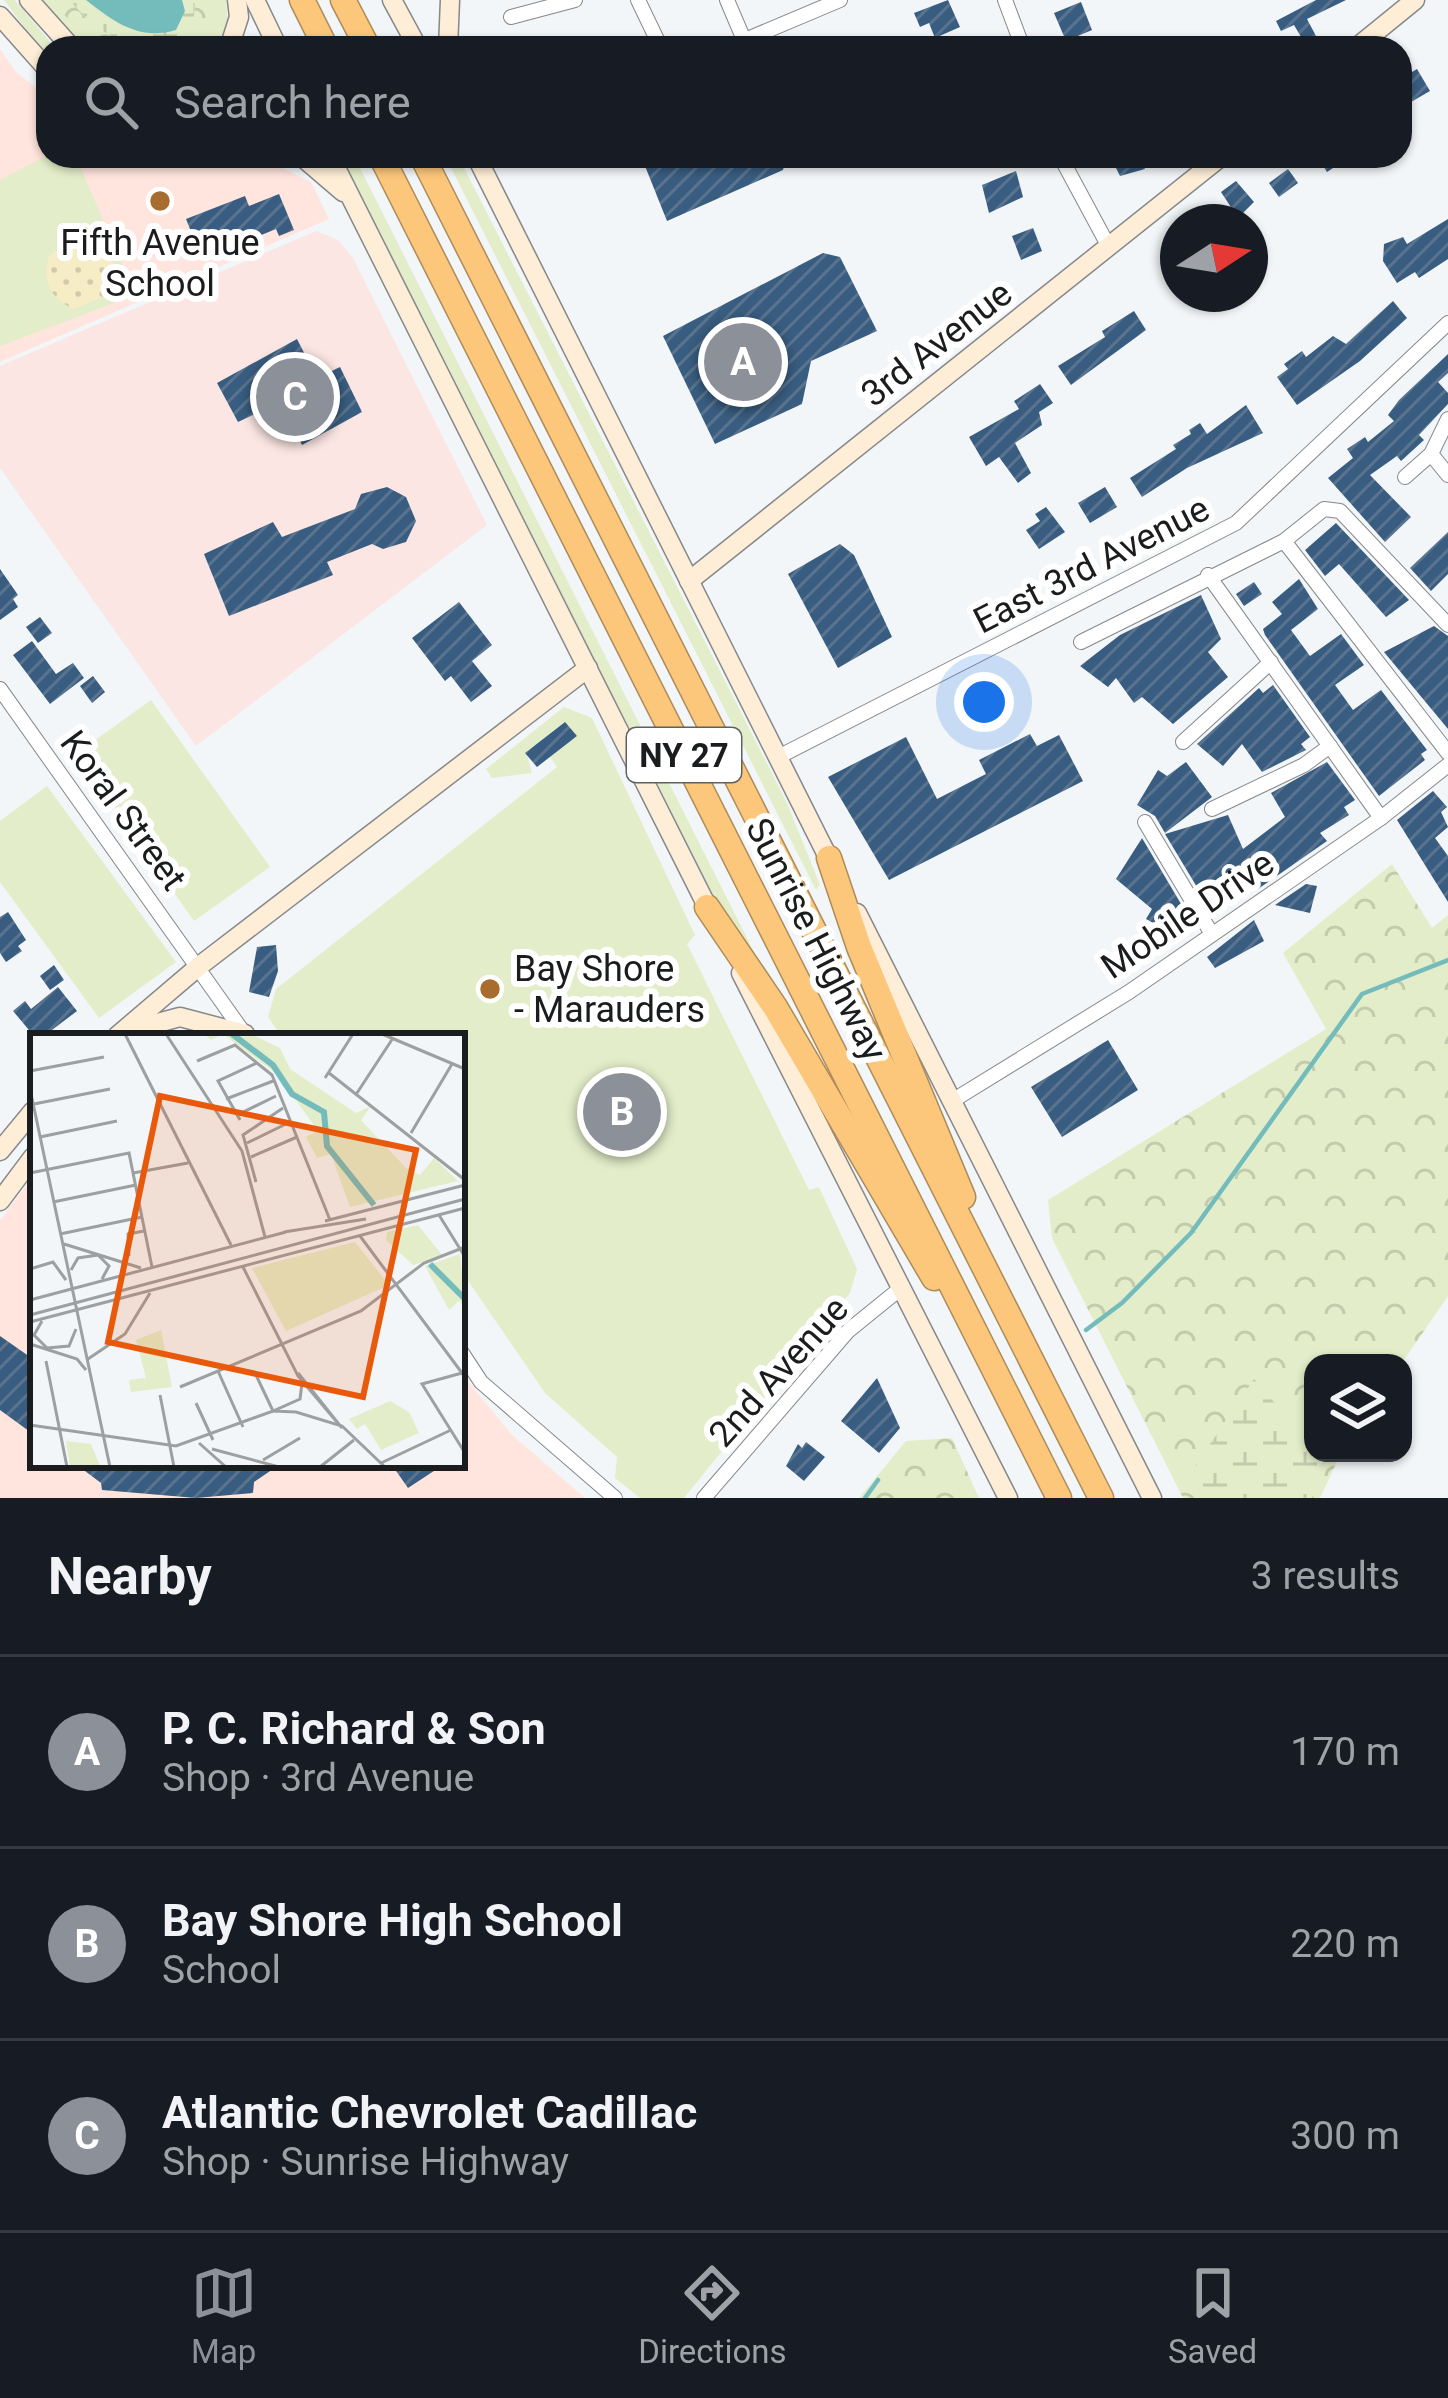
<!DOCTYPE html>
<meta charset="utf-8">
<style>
body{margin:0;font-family:Roboto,sans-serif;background:#20242c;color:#f1f3f6}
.controls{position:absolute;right:36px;bottom:36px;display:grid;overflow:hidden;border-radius:24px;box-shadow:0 3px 9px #0004}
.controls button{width:108px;height:108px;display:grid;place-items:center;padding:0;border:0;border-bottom:3px solid #363941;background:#171b24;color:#f1f3f6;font:60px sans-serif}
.compass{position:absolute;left:1160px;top:204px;width:108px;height:108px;border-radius:50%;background:#171b24;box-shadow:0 3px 9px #0004;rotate:78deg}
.you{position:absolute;left:984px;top:702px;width:42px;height:42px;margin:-30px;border:9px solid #fff;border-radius:50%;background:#1a73e8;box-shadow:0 0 0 18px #1a73e833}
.badge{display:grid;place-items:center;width:78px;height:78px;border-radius:50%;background:#8c9099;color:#fff;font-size:39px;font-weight:700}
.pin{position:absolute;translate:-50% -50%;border:6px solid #fff;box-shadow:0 3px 12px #0006}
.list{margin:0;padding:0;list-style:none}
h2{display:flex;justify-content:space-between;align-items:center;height:156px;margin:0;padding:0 48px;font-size:51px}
h2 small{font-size:39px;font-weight:400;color:#9ea1a6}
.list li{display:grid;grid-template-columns:78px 1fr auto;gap:36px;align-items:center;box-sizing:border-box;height:192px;padding:0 48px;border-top:3px solid #363941}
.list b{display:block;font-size:45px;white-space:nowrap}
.list p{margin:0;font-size:39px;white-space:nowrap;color:#9ea1a6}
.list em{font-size:39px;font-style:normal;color:#9ea1a6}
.icon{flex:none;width:66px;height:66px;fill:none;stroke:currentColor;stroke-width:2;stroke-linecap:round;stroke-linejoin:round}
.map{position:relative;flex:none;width:1448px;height:1498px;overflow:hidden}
.search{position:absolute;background:#171b24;box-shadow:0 3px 9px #0004;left:36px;right:36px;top:36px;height:132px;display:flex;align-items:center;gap:30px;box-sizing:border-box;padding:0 42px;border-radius:36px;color:#9ea1a6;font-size:45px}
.sheet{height:732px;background:#171b24}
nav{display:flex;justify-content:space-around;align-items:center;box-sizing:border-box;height:168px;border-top:3px solid #363941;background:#171b24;font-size:33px;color:#9ea1a6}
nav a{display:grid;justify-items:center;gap:6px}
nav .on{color:#8c9099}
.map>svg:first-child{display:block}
.commercial{fill:#fbe6e3}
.education{fill:#ffe5dd}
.green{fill:#e3edc9}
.forest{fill:url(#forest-crowns)}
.wetland{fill:url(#wetland-marsh)}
.sand{fill:url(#sand-dots)}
.water{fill:#74bcbb}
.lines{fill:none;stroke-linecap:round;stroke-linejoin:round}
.stream{stroke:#74bcbb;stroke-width:4.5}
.building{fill:url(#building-hatch)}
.street-casing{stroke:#86888b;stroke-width:16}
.secondary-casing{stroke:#86888b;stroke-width:21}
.highway-casing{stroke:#ad8b5a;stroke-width:27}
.street{stroke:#fff;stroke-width:14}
.secondary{stroke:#feeed7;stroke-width:18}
.highway{stroke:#fcc77b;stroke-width:24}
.poi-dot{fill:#a86c2f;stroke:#fff;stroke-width:4.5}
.labels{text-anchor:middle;stroke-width:12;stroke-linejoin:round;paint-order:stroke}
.shield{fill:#fff;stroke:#5f6061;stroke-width:3}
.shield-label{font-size:33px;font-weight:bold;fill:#1b1c1d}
.poi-label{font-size:36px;fill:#1b1c1d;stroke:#fff}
.street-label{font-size:36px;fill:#1b1c1d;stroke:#fff}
.inset-river{fill:none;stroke:#74bcbb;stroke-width:6}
.inset-road{fill:none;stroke:#9d9fa0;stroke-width:3}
.view{fill:#e8590c;fill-opacity:0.15;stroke:#e8590c;stroke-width:6}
.inset-edge{fill:none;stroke:#1b1c1d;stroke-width:6}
</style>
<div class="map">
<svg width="1448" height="1498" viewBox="0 0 1448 1498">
<defs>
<pattern id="forest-crowns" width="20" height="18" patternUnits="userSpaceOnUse" patternTransform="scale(3)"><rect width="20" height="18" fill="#e3edc9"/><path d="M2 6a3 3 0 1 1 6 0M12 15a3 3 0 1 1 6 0" fill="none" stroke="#c2cbac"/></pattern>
<pattern id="wetland-marsh" width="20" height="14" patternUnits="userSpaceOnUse" patternTransform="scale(3)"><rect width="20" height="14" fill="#e3edc9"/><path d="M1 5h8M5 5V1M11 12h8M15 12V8" fill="none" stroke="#c2cbac"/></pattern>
<pattern id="sand-dots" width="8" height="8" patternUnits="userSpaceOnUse" patternTransform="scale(3)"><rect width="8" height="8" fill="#f6ecc6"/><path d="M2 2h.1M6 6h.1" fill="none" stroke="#d2caaa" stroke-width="1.8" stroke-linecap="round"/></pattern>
<pattern id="building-hatch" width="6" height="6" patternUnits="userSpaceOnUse" patternTransform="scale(3)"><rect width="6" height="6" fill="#395d80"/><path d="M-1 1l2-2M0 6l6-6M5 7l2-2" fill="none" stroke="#5a748f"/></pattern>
</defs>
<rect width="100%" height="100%" fill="#f3f6f8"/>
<polygon class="commercial" points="316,231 338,240 353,258 487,525 196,746 0,468 0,366"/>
<g class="education">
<polygon points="0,49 16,72 48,97 48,156 259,156 311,182 329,219 0,362"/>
<polygon points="33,1177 33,1465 462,1465 462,1374 511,1434 585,1498 0,1498 0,1220"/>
</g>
<g class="green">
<polygon points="4,0 15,0 55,48 48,48 48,59"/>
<polygon points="34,0 226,0 228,22 216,48 86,48 58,30"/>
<polygon points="48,155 81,169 132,286 125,299 0,346 0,180"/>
<polygon points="340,156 354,156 757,958 752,959 717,902"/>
<polygon points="445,156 458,156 787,803 820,885 816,890"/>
<polygon points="151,700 270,867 194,921 76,754"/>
<polygon points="564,707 592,718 695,935 687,944 809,1190 819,1187 857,1269 850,1293 684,1498 640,1498 615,1478 617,1457 545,1393 462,1272 462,1036 281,1036 268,1017 276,989 557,767 550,757 576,736 564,722 526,752 532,773 492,778 486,769"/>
<polygon points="47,786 176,962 99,1018 0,882 0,821"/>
</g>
<g class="forest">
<path d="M 51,0 L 69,0 L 97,29 L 132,48 C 92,48 76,28 51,0 Z"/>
<polygon points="195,0 215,0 202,48 173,48 193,31"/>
<polygon points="1392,864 1432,928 1448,915 1448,1296 1402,1363 1313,1363 1313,1453 1341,1453 1320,1498 1183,1498 1052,1238 1048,1200 1326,1029 1283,953"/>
<polygon points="952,1438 979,1498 859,1498 906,1441"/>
</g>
<g class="wetland">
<path d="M 69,0 L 195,0 L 193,31 L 173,48 C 121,48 105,37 69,0 Z"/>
<polygon points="1254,1379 1292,1423 1313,1434 1313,1453 1322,1454 1312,1498 1200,1498 1190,1474"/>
</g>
<path class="sand" d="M 78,233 L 107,241 L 116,271 L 123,271 L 129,286 L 124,297 L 105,296 L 74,309 C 50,299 42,280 49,256 Z"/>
<path class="water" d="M 86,0 L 182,0 L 185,11 L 176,30 C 139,41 114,22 86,0 Z"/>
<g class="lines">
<g class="stream">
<polyline points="1086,1330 1122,1303 1191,1233 1362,994 1448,960"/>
<polyline points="865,1498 878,1480"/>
</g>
</g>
<g class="building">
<polygon points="948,0 960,27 935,38 929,23 920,27 914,13"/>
<polygon points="1316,0 1346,0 1307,19 1316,36 1304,42 1294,25 1281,31 1276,21"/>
<polygon points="1081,2 1092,30 1066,41 1054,13"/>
<polygon points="1417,69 1430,91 1404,106 1400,79"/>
<polygon points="641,156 787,156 783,170 667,221"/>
<polygon points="1110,156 1139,156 1145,169 1120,176"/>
<polygon points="1317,156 1351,156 1327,172"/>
<polygon points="1288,169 1298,183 1279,197 1269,183"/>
<polygon points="1016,171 1023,197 989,213 982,185"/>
<polygon points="1236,181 1254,202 1238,218 1221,192"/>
<polygon points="279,194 294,230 279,236 276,229 202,259 186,219 245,196 249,206"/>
<polygon points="1448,219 1448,259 1419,278 1415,272 1397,283 1383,261 1384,244 1403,237 1407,244"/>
<polygon points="1033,228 1042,251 1021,260 1012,236"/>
<polygon points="823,253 840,257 877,331 811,361 802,404 715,444 663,336"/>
<polygon points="1393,301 1407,318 1360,361 1297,405 1277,377 1288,369 1284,364 1302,351 1306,357 1333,336 1346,344"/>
<polygon points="1134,311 1146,330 1071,385 1058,366 1105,337 1102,331"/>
<polygon points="297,339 317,378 340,367 362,412 302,445 280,402 238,422 217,383"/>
<polygon points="1448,354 1448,373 1438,382 1448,393 1448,404 1419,435 1424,440 1401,461 1397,456 1370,475 1411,517 1385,542 1328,478 1353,458 1347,449 1365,437 1368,442 1394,421 1388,415 1399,400"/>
<polygon points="1040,384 1053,403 1039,412 1042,425 1015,443 1031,473 1018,483 999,457 986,466 969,437 1019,409 1014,401"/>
<polygon points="1246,405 1263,433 1187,468 1142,497 1130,478 1176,449 1173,445 1191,434 1189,430 1200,423 1207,434"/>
<polygon points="387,487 406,497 416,521 406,542 383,549 372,544 327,562 333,575 229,616 204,554 273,522 282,537 355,509 361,494"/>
<polygon points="1105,487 1117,507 1090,523 1078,503"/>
<polygon points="1046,507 1065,532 1039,549 1026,530 1040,521 1035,514"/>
<polygon points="1336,523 1409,600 1386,617 1339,564 1325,576 1305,550"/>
<polygon points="1448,532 1448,574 1431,591 1410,568"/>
<polygon points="840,544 854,555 892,637 838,668 788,574"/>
<polygon points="0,569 18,595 13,599 18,607 0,620"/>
<polygon points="1299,579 1318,609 1291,630 1310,656 1341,634 1364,665 1335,685 1353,710 1381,690 1427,750 1421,754 1425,760 1379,796 1265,635 1263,629 1282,614 1272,602"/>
<polygon points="1254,582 1262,594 1244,606 1236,594"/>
<polygon points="1201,595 1221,639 1208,652 1228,677 1173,724 1142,697 1134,703 1116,678 1108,687 1080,666 1120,635"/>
<polygon points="459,602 492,645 472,661 492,686 471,702 451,676 445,681 412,638"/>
<polygon points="40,617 52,633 38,643 26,627"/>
<polygon points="1434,626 1448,636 1448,729 1384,652"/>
<polygon points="32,641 56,674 73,663 84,678 50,704 13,655"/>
<polygon points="93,676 105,692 92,703 80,686"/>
<polygon points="1273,685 1310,737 1301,744 1306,750 1262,772 1242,744 1223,766 1197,744 1259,688 1263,693"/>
<polygon points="565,722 577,736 537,767 525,753"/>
<polygon points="1030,734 1037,746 1059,735 1083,781 889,880 828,777 906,737 937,799 986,774 979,760"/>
<polygon points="1186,762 1212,797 1165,833 1155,816 1137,805 1158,770 1167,776"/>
<polygon points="1327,762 1355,800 1344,807 1349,815 1320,833 1327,841 1258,889 1238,869 1212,912 1165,834 1228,815 1243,849 1285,817 1271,793"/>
<polygon points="1433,791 1447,807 1441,812 1448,827 1435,838 1448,856 1448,902 1397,820"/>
<polygon points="1142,838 1187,914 1173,934 1146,919 1152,909 1116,879"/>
<polygon points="1306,884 1317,886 1310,913 1275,905"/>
<polygon points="8,912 26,940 18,946 22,951 6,962 0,953 0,917"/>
<polygon points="1254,920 1264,941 1215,968 1207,957"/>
<polygon points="276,945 278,971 269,997 249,992 257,947"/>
<polygon points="54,965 64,980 50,990 40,976"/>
<polygon points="58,987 77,1011 44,1036 34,1036 13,1011 25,1001 31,1009"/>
<polygon points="1108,1040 1138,1090 1062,1137 1031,1087"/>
<polygon points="0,1336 33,1359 33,1434 0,1410"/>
<polygon points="877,1378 900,1428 879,1453 841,1421"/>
<polygon points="806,1442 825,1457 804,1481 786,1466 798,1444 802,1448"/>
<polygon points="77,1465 279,1465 254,1482 253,1493 196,1498 102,1490 101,1483"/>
<polygon points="392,1465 443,1465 408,1488"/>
</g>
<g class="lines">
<g class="street-casing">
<g id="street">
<polyline points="638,0 661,48"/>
<polyline points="727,0 744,40"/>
<polyline points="1005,0 1023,48"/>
<polyline points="511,17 575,0"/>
<polyline points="726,48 840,0"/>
<polyline points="1060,156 1109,247"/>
<polyline points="1431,454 1448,475"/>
<polyline points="1405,477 1431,454 1448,419"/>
<polyline points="1284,541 1448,753"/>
<polyline points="1208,575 1381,818"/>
<polyline points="1081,642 1284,541 1324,509 1340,511 1448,625"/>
<polyline points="0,689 246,1036"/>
<polyline points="1183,742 1271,662"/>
<polyline points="778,757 1236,523 1448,323"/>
<polyline points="1212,809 1304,765 1330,746"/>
<polyline points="1145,822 1210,931"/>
<polyline points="952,1101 1129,992 1381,818 1448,765"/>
<polyline points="462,1353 481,1382 615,1498"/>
<polyline points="704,1498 848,1331 901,1288"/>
</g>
</g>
<g class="secondary-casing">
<g id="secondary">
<polyline points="29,0 72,48"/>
<polyline points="255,0 278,48"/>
<polyline points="392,0 418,48"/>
<polyline points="0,16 48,70"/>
<polyline points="229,48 239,17 237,0"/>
<polyline points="448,48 450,0"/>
<polyline points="1356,48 1415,0"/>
<polyline points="301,156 343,192"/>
<polyline points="330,156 712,916"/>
<polyline points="476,156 833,867"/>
<polyline points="689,581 1222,156"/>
<polyline points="857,913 1152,1498"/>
<polyline points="741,973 1008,1498"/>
<polyline points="135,1029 180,1017 245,1034"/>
<polyline points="117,1036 198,967 588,668"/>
<polyline points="0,1151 33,1111"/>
<polyline points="0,1201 33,1157"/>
</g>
</g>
<g class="highway-casing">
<g id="highway">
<polyline points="302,0 326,48"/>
<polyline points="343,0 368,48"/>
<polyline points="381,156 1059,1498"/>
<polyline points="422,156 1101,1498"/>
<polyline points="829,858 859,947 963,1197"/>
<polyline points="707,907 775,1007 934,1278"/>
</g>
</g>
<use href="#street" class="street"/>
<use href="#secondary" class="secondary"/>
<use href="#highway" class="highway"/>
</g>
<g class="poi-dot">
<circle cx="160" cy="201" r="12"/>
<circle cx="490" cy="989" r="12"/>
</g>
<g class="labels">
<rect class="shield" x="627" y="728" width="114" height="54" rx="9"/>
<g class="shield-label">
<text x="684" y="767">NY 27</text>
</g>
<g class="poi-label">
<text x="160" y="255">Fifth Avenue<tspan x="160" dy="41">School</tspan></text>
<text x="514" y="981" text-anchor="start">Bay Shore<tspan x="514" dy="41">- Marauders</tspan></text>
</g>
<g class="street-label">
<text transform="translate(936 343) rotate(-38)" y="13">3rd Avenue</text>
<text transform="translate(1091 564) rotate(-27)" y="13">East 3rd Avenue</text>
<text transform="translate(124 810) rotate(54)" y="13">Koral Street</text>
<text transform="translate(1187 914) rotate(-34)" y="13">Mobile Drive</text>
<text transform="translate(817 939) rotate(63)" y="13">Sunrise Highway</text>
<text transform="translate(778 1371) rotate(-48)" y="13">2nd Avenue</text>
</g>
</g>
<g transform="translate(30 1033)">
<rect width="435" height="435" fill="#f3f6f8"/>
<path d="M 325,209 L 359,252 L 256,298 L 222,235 ZM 131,297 L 142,354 L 101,359 L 99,347 L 116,345 L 106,307 ZM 360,368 L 379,379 L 389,400 L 351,417 L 335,391 L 327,396 L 319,386 ZM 36,408 L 61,411 L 70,433 L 40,434 Z" fill="#e3edc9"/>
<path d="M 174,1 L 221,1 L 250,15 L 260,36 L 326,80 L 341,73 L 331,87 L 376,135 L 390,142 L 404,125 L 428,148 L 320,174 L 301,121 L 287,125 L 276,104 L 288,98 L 247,41 L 193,1 L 181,7 ZM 388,192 L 413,223 L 383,232 L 356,207 L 357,199 ZM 430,221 L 435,274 L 429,268 L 419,277 L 395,233 Z" fill="#e3edc9"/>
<path d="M 402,129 L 418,142 L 372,160 L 358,146 L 370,137 L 390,143 Z" fill="#e3edc9"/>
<path class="inset-river" d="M 202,1 L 243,32 L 262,61 L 294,79 L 297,113 L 344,172M 400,231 L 435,266"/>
<path class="inset-road" d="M 95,1 L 201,212M 136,1 L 212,118 L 235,204M 352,1 L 435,36M 167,28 L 205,12 L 227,30M 0,38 L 74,24M 299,40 L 435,147M 295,45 L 323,1M 0,56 L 80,434M 327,60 L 363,5M 196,66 L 243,48M 4,71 L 80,56M 207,82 L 246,63M 210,87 L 188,48 L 227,30 L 242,42 L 300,187M 381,100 L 422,31M 10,104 L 87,88M 217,110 L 260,89M 221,124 L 267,104M 0,140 L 99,120 L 122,234M 103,140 L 158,130M 226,149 L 213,102 L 253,75M 23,169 L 106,152M 409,182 L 435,224M 295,188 L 435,152M 254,199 L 336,186M 30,201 L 112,184M 330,203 L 435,344M 34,211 L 111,235M 99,223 L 98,201 L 114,198M 213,234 L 268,343 L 306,388M 0,236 L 23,229 L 36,247M 41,237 L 48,225 L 68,222 L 79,233 L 72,246M 0,267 L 256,199M 0,282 L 435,166M 12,288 L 4,302 L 17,315 L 39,313 L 46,296M 0,289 L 435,175M 0,311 L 47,326 L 56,337M 58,326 L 95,301 L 120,260M 16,328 L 37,434M 188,338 L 213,394M 268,340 L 312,395M 432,340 L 392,351 L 435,420M 226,342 L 243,378 L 270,366 L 272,350M 150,354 L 331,278 L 394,230 L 435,214M 130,362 L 144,434M 166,370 L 183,407M 0,392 L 146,413 L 243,378 L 266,379 L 312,393 L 355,434M 169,410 L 196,434M 182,416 L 249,434M 233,427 L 270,405M 351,430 L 421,397M 290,434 L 324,407"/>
<path class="view" d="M 130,63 L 386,117 L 333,364 L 78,309 Z"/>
<rect width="435" height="435" class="inset-edge"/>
</g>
</svg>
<div class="controls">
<button><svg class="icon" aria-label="layers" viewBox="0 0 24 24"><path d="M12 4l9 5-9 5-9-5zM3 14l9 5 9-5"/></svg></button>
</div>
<svg class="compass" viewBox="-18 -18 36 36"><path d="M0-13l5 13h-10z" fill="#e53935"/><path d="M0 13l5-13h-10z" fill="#9ea1a6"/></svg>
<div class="you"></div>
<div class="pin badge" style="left:743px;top:362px">A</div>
<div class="pin badge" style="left:622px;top:1112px">B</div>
<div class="pin badge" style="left:295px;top:397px">C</div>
<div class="search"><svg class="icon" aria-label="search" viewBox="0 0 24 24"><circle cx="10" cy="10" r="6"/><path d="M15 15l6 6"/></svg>Search here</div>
</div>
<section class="sheet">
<h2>Nearby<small>3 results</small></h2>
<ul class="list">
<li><span class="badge">A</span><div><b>P. C. Richard &amp; Son</b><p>Shop · 3rd Avenue</p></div><em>170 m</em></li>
<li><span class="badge">B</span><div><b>Bay Shore High School</b><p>School</p></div><em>220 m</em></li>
<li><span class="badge">C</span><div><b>Atlantic Chevrolet Cadillac</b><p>Shop · Sunrise Highway</p></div><em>300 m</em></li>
</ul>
</section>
<nav>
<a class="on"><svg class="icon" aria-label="map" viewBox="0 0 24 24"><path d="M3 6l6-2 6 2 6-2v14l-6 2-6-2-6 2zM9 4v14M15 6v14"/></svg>Map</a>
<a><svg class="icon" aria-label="directions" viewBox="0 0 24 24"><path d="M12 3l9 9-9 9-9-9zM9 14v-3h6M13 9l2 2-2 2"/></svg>Directions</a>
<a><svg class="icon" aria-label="saved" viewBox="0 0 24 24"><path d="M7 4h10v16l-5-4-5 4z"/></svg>Saved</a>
</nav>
